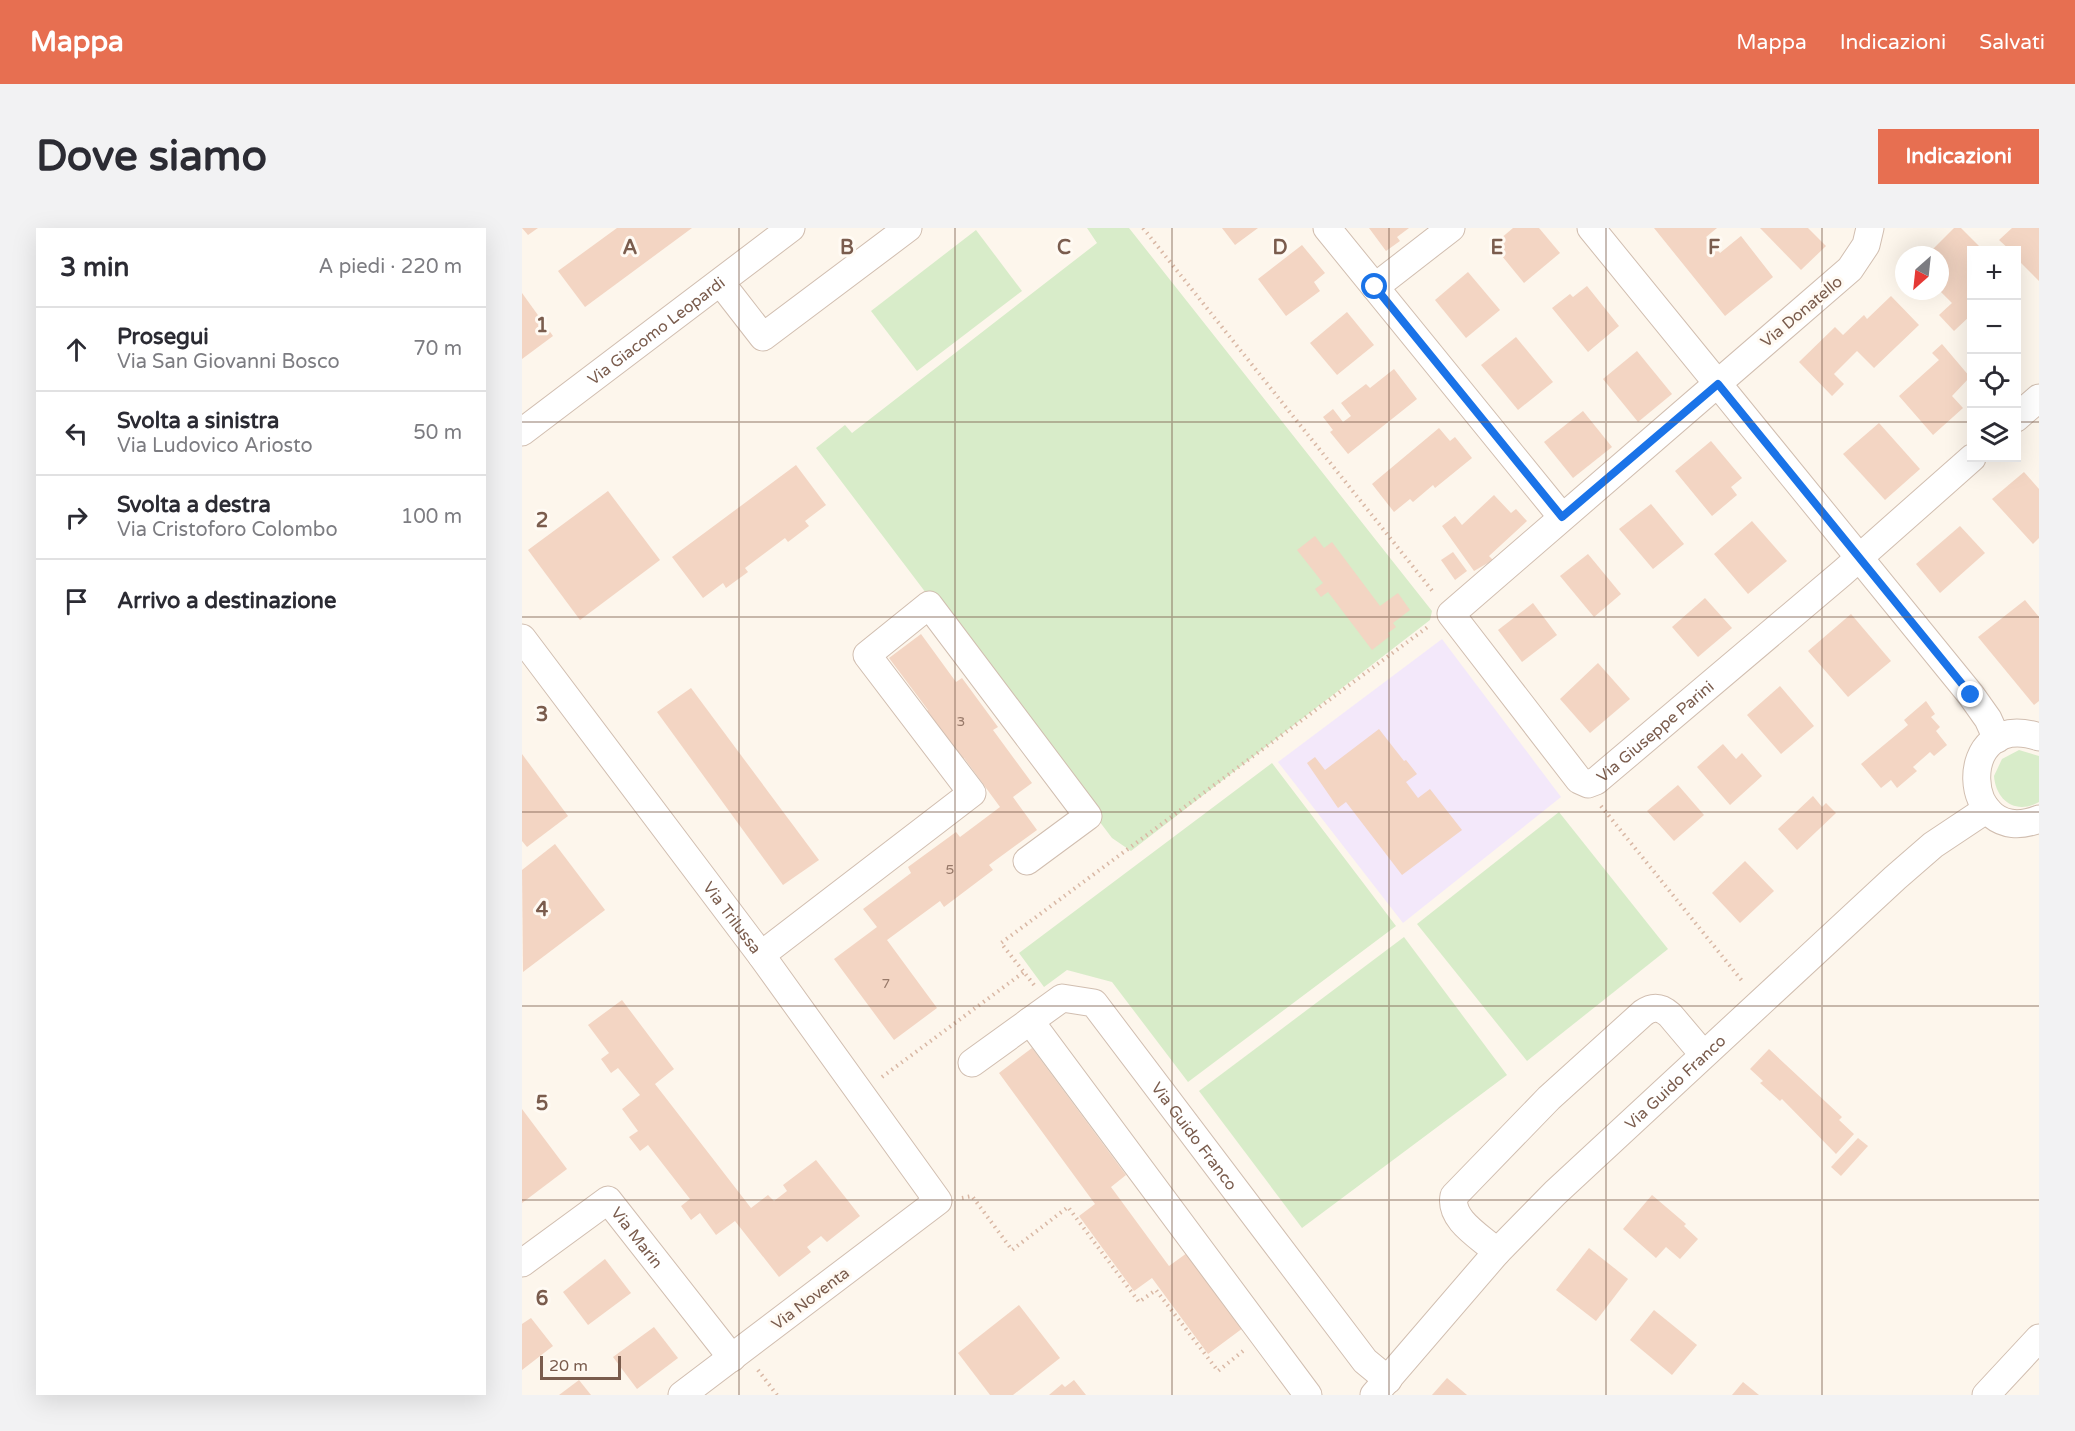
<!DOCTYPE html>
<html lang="it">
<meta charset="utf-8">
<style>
body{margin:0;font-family:"Varela Round",sans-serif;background:#f2f2f3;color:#2b2b33}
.controls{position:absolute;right:18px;top:18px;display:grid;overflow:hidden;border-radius:0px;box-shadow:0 6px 24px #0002}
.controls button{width:54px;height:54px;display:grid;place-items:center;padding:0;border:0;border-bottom:2px solid #e1e1e2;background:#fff;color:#2b2b33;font:30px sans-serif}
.compass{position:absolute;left:1373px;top:18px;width:54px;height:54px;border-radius:50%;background:#fff;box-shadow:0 6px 24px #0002;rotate:207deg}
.scale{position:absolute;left:18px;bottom:15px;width:81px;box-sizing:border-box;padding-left:6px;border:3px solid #7a5c4d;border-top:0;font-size:16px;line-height:21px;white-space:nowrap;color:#7a5c4d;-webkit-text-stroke:4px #fffaf3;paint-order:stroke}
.stop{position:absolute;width:18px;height:18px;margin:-14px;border:4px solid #1a73e8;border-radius:50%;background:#fff}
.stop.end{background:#1a73e8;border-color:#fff;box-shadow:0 2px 6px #0008}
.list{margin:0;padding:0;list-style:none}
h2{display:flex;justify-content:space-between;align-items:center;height:78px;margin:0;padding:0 24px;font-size:26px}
h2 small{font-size:20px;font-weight:400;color:#7c7c81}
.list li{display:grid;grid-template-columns:39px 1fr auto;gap:18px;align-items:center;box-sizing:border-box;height:84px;padding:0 24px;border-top:2px solid #e1e1e2}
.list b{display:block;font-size:22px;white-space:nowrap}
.list p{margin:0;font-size:20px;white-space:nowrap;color:#7c7c81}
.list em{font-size:20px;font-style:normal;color:#7c7c81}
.icon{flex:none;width:33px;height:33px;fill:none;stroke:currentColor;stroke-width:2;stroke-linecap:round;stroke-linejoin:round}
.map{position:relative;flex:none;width:1517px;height:1167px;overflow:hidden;border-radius:0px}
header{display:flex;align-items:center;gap:36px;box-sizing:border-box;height:84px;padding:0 30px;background:#e76f51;color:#fff}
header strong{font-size:28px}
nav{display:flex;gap:33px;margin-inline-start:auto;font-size:21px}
.intro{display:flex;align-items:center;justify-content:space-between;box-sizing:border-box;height:144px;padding:0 36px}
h1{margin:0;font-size:42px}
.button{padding:15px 27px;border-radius:0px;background:#e76f51;color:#fff;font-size:21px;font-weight:700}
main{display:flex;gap:36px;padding:0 36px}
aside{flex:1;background:#fff;border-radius:0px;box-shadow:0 6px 24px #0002}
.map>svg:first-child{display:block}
.education{fill:#f3e8fa}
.green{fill:#d8ecc9}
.building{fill:#f3d5c3}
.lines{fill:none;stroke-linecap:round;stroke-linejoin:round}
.minor-casing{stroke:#d1beb0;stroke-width:29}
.path{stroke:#d9b8a5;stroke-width:4;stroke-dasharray:1.5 4.5;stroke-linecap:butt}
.minor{stroke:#fff;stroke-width:27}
.route{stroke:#1a73e8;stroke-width:8}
.grid{fill:none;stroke:#7a5c4d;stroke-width:1.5;stroke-opacity:0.55}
.labels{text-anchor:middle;stroke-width:6;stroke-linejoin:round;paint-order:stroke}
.number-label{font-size:14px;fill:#987a6a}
.street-label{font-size:16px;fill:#7a5c4d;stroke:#fffaf3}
.grid-label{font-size:20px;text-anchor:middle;font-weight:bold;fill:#7a5c4d;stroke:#fffaf3;stroke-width:6;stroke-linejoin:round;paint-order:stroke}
</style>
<header>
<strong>Mappa</strong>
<nav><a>Mappa</a><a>Indicazioni</a><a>Salvati</a></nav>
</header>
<div class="intro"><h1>Dove siamo</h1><a class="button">Indicazioni</a></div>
<main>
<aside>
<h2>3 min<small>A piedi · 220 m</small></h2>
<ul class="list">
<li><svg class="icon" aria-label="ahead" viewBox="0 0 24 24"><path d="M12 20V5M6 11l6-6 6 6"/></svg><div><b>Prosegui</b><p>Via San Giovanni Bosco</p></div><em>70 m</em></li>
<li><svg class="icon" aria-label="left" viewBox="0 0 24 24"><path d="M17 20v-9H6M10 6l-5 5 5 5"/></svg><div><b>Svolta a sinistra</b><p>Via Ludovico Ariosto</p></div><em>50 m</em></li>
<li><svg class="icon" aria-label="right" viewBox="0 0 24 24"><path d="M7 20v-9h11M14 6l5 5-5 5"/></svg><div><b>Svolta a destra</b><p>Via Cristoforo Colombo</p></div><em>100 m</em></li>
<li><svg class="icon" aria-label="arrive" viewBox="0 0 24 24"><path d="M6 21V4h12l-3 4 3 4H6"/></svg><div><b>Arrivo a destinazione</b></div></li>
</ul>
</aside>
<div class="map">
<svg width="1517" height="1167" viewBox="0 0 1517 1167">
<rect width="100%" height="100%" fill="#fdf6ec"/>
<polygon class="education" points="920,411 1039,569 881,695 756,534"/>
<g class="green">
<polygon points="565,0 607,0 910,383 908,392 609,623 590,610 294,220 323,197 330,205 575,15"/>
<polygon points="454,2 500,63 395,143 349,83"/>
<path d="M 1497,522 L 1517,528 L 1517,574 C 1494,587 1474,573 1472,548 L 1480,531 Z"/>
<polygon points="750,535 874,698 666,854 590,754 545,742 522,759 497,725"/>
<polygon points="1037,584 1146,721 1005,833 895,696"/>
<polygon points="882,709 985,847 780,1000 677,863"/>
</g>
<g class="building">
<polygon points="0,0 16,0 6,7"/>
<polygon points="95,0 170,0 63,79 36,43"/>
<polygon points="700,0 736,0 713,17"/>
<polygon points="847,0 887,0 875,9 878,13 864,23"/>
<polygon points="991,0 1017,0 1038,25 1002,55 971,17"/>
<polygon points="1132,0 1195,0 1184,9 1198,25 1219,8 1251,49 1203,88"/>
<polygon points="1238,0 1286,0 1304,18 1279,42"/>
<polygon points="1432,0 1439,0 1461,22 1449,22 1449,87 1432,103 1417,87 1430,75 1418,63 1418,27 1405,27"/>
<polygon points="1490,0 1517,0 1517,53 1494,30 1494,22 1488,22 1477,12"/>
<polygon points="780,17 803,45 792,54 798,63 764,88 736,51"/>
<polygon points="946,44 978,82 944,110 913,72"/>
<polygon points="1065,58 1097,98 1066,124 1030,80 1048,66 1051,69"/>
<polygon points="0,65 31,108 0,131"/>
<polygon points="1369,68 1397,97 1352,140 1335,123 1312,146 1322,156 1310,168 1277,134 1313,99 1321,107 1342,87 1345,91"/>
<polygon points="825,84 852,117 815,147 788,115"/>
<polygon points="994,109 1031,154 996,182 959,137"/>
<polygon points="1420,116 1448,149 1430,168 1441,180 1411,207 1377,168 1417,132 1410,125"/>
<polygon points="1115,123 1150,166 1116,194 1081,151"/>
<polygon points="872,141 895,171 826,226 808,204 811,202 801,189 811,181 821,194 829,188 819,175 844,156 848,160"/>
<polygon points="1061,183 1090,219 1051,250 1022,214"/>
<polygon points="1357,195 1398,241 1363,272 1321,226"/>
<polygon points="917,200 928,213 933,209 950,230 913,260 911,257 891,274 888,271 872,284 850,256"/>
<polygon points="1189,213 1220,250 1209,259 1215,267 1190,288 1153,243"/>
<polygon points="274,237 304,277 283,293 287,298 266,314 263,310 223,340 226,344 204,360 201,355 181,370 150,329"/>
<polygon points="1502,244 1517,261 1517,310 1511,316 1470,271"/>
<polygon points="86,263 138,332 58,392 6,322"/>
<polygon points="972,267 989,285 994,281 1005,293 967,328 971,332 952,343 920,298 933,288 940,297"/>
<polygon points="1129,276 1162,316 1131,341 1097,301"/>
<polygon points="1230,293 1265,333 1226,366 1192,326"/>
<polygon points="1438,298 1463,325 1418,365 1394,336"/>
<polygon points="793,308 802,320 810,314 858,378 876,365 888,382 871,395 874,399 866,405 868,408 850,422 806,364 799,369 793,361 801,355 775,322"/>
<polygon points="931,324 945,343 933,352 919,332"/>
<polygon points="1066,326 1099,366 1072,389 1038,348"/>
<polygon points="1183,370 1210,400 1176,429 1150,399"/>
<polygon points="1503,372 1517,389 1517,473 1512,477 1456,409"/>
<polygon points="1011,375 1035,407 1000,434 976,402"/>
<polygon points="1329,386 1369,433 1326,469 1286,423"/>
<polygon points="399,406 434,454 440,450 476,499 471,502 510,555 491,569 515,602 467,637 471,642 422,679 418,673 365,712 415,780 372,812 312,731 355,699 341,681 389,645 386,639 434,604 438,609 478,579 442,530 437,534 401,486 406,482 367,430"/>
<polygon points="1076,435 1108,471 1068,505 1038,471"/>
<polygon points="1258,458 1292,498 1259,526 1225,487"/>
<polygon points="169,460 297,632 261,657 135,484"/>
<polygon points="1404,473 1413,486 1409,489 1418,499 1414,503 1425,517 1412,528 1408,524 1391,539 1395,543 1375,560 1369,552 1359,560 1339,536 1386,497 1382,492"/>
<polygon points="857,501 882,533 884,532 895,546 884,554 896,570 908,561 940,602 880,647 824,574 816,580 785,535 793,529 803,542"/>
<polygon points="1201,516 1214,531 1220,525 1240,548 1208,577 1175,539"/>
<polygon points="0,526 46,588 5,619 0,613"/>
<polygon points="1156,557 1182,587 1152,613 1125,583"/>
<polygon points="1291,568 1300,579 1304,575 1314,585 1275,622 1256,601"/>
<polygon points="33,616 83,682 1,744 0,642"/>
<polygon points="1223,633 1252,663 1218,695 1190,665"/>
<polygon points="100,772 152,841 133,856 229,980 246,967 252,973 265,963 261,957 294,932 338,988 305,1014 299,1008 285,1019 289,1024 257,1049 213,993 194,1007 178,985 169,992 159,978 168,971 126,917 118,923 107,909 116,903 100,881 118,867 96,840 89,845 79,831 87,825 66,797"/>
<polygon points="510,820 604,947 589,959 647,1038 665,1025 721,1100 686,1126 630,1050 612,1063 557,988 573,976 477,845"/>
<polygon points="1247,821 1320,889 1317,892 1332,906 1314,926 1260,871 1258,873 1238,855 1241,853 1228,841"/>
<polygon points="0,881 45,941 0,975"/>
<polygon points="1336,910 1346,918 1319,948 1309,939"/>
<polygon points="1130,967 1164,996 1162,998 1176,1011 1158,1031 1144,1019 1134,1030 1101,1001"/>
<polygon points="1067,1020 1106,1051 1074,1093 1034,1062"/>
<polygon points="83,1031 109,1065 66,1097 41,1064"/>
<polygon points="497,1077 538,1130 491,1167 468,1167 436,1125"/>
<polygon points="1132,1082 1175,1117 1150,1147 1108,1112"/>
<polygon points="9,1090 31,1118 0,1142 0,1096"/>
<polygon points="132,1099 156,1130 115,1161 91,1129"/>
<polygon points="925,1150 945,1167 910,1167"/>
<polygon points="57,1152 69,1167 37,1167"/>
<polygon points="552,1152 564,1167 527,1167 540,1156 543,1159"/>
<polygon points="1221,1154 1237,1167 1210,1167"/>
</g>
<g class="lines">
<g class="minor-casing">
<g id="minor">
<polyline points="805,0 1040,289"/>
<polyline points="1069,0 1449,467 1466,491 1475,511"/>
<path id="s1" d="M 1348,0 L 1344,17 L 1328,41 L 929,386 L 1057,552 L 1066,556 L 1074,553 L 1320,345 L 1450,230"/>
<polyline points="199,55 241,109 386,0"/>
<polyline points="853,59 929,0"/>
<polyline points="1494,190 1517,170"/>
<path id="s2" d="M 0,204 L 269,0"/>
<path id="s3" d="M 0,410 L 239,727 L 416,973 L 160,1167"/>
<path d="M 1517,509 C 1431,480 1437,623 1517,591"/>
<polyline points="239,727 450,565 345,427 407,377 566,588 505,633"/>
<polyline points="508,793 786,1167"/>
<path id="s4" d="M 450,835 L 540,770 L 572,775 L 843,1133 L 866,1152"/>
<path d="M 975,1024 C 959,1009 927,992 932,968 L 1027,870 L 1121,785 C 1131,778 1139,779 1148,787 L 1181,826"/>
<path id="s5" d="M 0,1035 L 86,972 L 210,1130"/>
<path id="s6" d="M 852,1167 L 975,1024 L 1033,965 L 1373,650 L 1411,617 L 1465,581"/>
<polyline points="1464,1167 1517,1110"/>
</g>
</g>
<g class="path">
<polyline points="621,0 912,365"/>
<polyline points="1079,578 1221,754"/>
<polyline points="512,757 479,715 907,398"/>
<polyline points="360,849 502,744"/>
<polyline points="440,970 450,968 490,1022 546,979 617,1074 634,1062 696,1143 721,1123"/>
<polyline points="236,1142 255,1167"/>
</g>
<use href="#minor" class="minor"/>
</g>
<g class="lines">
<polyline class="route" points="853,59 1040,289 1196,156 1449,467"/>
</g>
<path class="grid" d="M 217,0 L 217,1167M 433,0 L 433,1167M 650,0 L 650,1167M 867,0 L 867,1167M 1084,0 L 1084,1167M 1300,0 L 1300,1167M 0,194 L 1450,194M 1494,194 L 1517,194M 0,389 L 1517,389M 0,584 L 1517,584M 0,778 L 1517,778M 0,972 L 1517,972"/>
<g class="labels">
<g class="number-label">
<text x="439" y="498">3</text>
<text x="428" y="646">5</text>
<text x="364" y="760">7</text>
</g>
<g class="street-label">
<text transform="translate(1279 83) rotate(-40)" y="6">Via Donatello</text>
<text dy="6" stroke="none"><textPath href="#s2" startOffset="168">Via Giacomo Leopardi</textPath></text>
<text dy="6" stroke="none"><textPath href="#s1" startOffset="879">Via Giuseppe Parini</textPath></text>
<text dy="6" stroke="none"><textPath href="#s3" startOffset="350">Via Trilussa</textPath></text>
<text dy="6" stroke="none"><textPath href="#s6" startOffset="435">Via Guido Franco</textPath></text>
<text dy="6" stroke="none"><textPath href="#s4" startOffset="310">Via Guido Franco</textPath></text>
<text dy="6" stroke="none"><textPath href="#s5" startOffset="154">Via Marin</textPath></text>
<text transform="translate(288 1070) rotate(-37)" y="6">Via Noventa</text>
</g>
</g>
<g class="grid-label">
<text x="108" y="26">A</text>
<text x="325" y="26">B</text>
<text x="542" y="26">C</text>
<text x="758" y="26">D</text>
<text x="975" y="26">E</text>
<text x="1192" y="26">F</text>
<text x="20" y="104">1</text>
<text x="20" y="299">2</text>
<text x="20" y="493">3</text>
<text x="20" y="688">4</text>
<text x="20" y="882">5</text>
<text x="20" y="1077">6</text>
</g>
</svg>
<div class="controls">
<button>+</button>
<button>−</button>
<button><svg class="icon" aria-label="locate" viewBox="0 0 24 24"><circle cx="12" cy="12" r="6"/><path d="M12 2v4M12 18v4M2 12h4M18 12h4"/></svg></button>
<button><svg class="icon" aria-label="layers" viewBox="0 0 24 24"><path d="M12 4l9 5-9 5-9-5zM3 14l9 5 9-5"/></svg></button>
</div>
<svg class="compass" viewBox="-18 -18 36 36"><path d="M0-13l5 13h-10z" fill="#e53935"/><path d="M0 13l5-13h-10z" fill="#7c7c81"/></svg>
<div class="scale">20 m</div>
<div class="stop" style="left:853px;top:59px"></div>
<div class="stop end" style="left:1449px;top:467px"></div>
</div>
</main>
